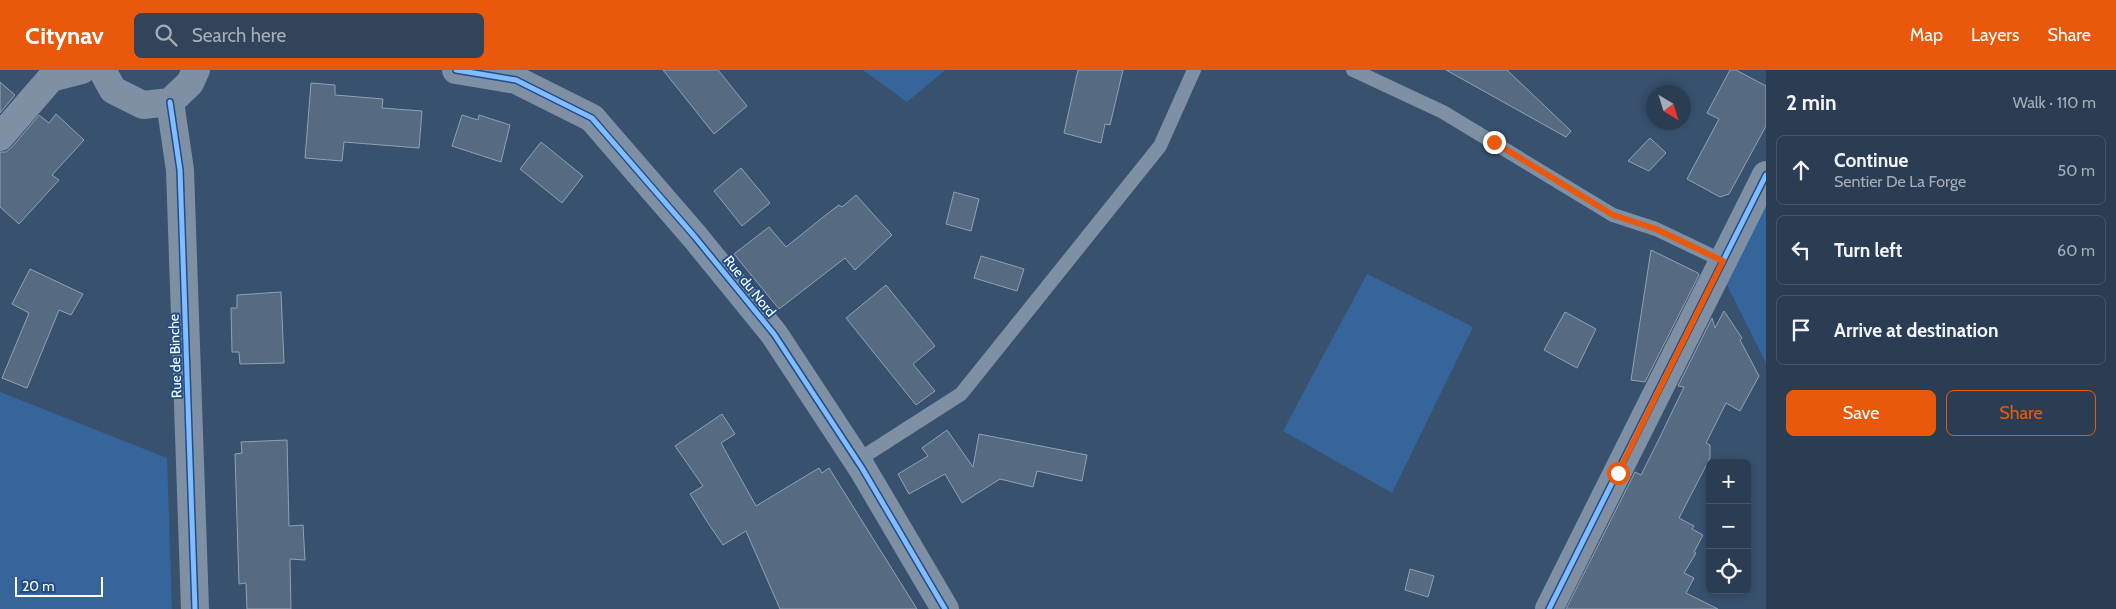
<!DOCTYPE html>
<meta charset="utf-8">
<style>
body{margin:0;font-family:Cabin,sans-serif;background:#32445a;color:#f1f3f6}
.controls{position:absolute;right:15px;bottom:15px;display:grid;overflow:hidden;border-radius:8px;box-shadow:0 2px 8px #0003}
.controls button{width:45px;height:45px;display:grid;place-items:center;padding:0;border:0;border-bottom:1px solid #46566a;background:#2a3d53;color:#f1f3f6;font:25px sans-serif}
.compass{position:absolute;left:1646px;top:15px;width:45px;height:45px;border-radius:50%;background:#2a3d53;box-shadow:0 2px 8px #0003;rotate:142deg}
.scale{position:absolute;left:15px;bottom:12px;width:88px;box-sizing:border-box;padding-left:5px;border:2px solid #fff;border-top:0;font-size:14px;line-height:18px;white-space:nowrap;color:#fff;-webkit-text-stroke:4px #224e85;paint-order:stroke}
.stop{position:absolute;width:15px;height:15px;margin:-11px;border:4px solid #ea580c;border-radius:50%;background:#fff}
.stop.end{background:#ea580c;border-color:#fff;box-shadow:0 1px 5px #0008}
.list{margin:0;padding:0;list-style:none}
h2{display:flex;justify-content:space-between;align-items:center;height:65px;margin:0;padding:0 20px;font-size:21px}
h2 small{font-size:16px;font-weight:400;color:#a5aeb8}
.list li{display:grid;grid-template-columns:32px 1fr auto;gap:15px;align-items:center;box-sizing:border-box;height:70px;margin:0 10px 10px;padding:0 10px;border:1px solid #46566a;border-radius:8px}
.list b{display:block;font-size:19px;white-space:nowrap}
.list p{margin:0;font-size:16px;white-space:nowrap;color:#a5aeb8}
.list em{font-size:16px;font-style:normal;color:#a5aeb8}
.actions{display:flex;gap:10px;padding:15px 20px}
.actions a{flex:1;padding:11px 0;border:1px solid #ea580c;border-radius:8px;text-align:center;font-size:18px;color:#ea580c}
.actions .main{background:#ea580c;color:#fff}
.icon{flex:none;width:28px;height:28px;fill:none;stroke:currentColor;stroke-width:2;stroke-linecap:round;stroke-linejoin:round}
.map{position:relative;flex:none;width:1766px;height:539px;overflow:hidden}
header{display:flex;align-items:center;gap:30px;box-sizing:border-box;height:70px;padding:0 25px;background:#ea580c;color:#fff}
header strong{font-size:24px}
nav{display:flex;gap:28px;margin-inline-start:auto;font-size:18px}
.search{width:350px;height:45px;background:#32445a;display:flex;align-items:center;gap:12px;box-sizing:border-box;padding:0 18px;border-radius:8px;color:#a5aeb8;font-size:19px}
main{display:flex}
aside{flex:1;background:#2a3d53}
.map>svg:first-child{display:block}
.green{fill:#36659b}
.building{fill:#566a81;stroke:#92a1b3}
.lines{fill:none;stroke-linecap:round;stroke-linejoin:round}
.service{stroke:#7f90a5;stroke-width:14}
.minor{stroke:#7f90a5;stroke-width:28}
.tertiary{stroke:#7f90a5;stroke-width:28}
.cycleway-casing{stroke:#224e85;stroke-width:8}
.cycleway{stroke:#80bcff;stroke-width:5}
.route{stroke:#ea580c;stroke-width:6}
.labels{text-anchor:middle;stroke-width:4;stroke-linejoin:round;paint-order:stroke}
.street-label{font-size:14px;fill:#fff;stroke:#224e85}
</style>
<header>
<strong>Citynav</strong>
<div class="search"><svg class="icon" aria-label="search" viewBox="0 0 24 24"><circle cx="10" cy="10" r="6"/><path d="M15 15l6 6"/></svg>Search here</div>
<nav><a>Map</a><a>Layers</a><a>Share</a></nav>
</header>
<main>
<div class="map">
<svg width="1766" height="539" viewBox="0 0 1766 539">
<rect width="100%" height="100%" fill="#38516f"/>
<g class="green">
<polygon points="863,0 945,0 907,32"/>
<polygon points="1766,105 1766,293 1719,199"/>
<polygon points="1367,204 1473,257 1392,423 1283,361"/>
<polygon points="0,322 167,388 172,539 0,539"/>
</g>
<g class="building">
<polygon points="663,0 718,0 747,36 714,64"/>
<polygon points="1078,0 1123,0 1110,55 1105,54 1101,73 1064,63"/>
<polygon points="1446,0 1507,0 1571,61 1566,67"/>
<polygon points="1730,0 1736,0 1766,16 1766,56 1729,124 1720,127 1687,109 1719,49 1707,43"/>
<polygon points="0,12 15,25 0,43"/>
<polygon points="311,13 335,15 335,25 383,29 382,38 422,41 419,78 344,72 342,91 305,88"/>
<polygon points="56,44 84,70 52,105 59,110 19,154 0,137 0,82 6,82 12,77 39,45 49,53"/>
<polygon points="462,45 478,50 479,45 510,55 501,92 452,76"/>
<polygon points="1650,68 1666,83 1649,101 1628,91"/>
<polygon points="541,72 583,106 562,133 520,99"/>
<polygon points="741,98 770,133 742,156 714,121"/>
<polygon points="954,122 979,129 971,161 946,154"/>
<polygon points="856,125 892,165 855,200 845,188 779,239 734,184 769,157 786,177 827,144 839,135 842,137"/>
<polygon points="1651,180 1698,203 1699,205 1645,312 1631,310"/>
<polygon points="981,186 1024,199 1017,221 974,208"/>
<polygon points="30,199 83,224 71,245 59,240 27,318 2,308 29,243 12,234"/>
<polygon points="886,215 935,276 913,294 935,321 916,335 846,248"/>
<polygon points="281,222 284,293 240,294 239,282 232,282 231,238 237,238 237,225"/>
<polygon points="1724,241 1742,268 1740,270 1759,306 1740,341 1726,333 1706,373 1710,375 1710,388 1679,448 1694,456 1692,459 1703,465 1694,482 1696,483 1684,503 1694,508 1686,523 1718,539 1566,539 1635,402 1641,405 1659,369 1684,317 1678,316 1712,248 1715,258"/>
<polygon points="1565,242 1596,259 1577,298 1544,280"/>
<polygon points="722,344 735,364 721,373 756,436 819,398 822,403 829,398 917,539 780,539 746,461 723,475 708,453 690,424 703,416 675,376"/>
<polygon points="947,360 973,397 979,364 1087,385 1082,411 1037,401 1033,417 1000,409 962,433 945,404 909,424 898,404 928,386 922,378"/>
<polygon points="287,370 289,456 303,455 305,490 290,489 291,539 247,539 246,513 239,514 235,384 242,383 241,372"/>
<polygon points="1410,499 1434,506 1428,527 1405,520"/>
</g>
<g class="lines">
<g class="service">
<polyline points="1353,0 1443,42 1613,145 1656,159 1723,191"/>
<polyline points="858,390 961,324 1160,76 1194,0"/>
</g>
<g class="minor">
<polyline points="170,32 180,100 195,539"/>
<polyline points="0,67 51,8 82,0"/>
<polyline points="1549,539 1766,105"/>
</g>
<g class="tertiary">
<polyline points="102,0 113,20 143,35 170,32 190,13 196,0"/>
<polyline points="456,0 516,10 592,48 695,167 774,264 862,398 945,539"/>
</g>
<g class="cycleway-casing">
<g id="cycleway">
<polyline points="456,0 516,10 592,48 695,167 774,264 862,398 945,539"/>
<polyline points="170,32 180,100 195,539"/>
<polyline points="1549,539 1766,105"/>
</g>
</g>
<use href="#cycleway" class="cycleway"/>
</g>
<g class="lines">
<polyline class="route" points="1494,72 1613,145 1656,159 1723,191 1618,403"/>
</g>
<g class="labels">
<g class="street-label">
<text transform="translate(750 216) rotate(51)" y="5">Rue du Nord</text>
<text transform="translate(175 286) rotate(-92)" y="5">Rue de Binche</text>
</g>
</g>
</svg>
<div class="controls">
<button>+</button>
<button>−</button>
<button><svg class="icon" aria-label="locate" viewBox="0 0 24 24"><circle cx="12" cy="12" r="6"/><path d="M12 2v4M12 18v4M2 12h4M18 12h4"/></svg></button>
</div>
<svg class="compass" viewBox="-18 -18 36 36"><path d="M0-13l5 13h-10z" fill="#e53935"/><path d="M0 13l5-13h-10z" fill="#a5aeb8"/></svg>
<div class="scale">20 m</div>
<div class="stop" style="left:1618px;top:403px"></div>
<div class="stop end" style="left:1494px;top:72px"></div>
</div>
<aside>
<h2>2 min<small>Walk · 110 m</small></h2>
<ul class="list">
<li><svg class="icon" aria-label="ahead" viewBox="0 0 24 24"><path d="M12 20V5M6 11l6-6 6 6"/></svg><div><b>Continue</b><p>Sentier De La Forge</p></div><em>50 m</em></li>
<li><svg class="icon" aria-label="left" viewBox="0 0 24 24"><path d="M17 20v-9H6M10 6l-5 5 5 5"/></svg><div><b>Turn left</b></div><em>60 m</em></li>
<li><svg class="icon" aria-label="arrive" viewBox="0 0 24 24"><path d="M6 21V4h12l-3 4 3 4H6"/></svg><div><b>Arrive at destination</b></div></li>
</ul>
<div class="actions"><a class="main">Save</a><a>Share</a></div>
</aside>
</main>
